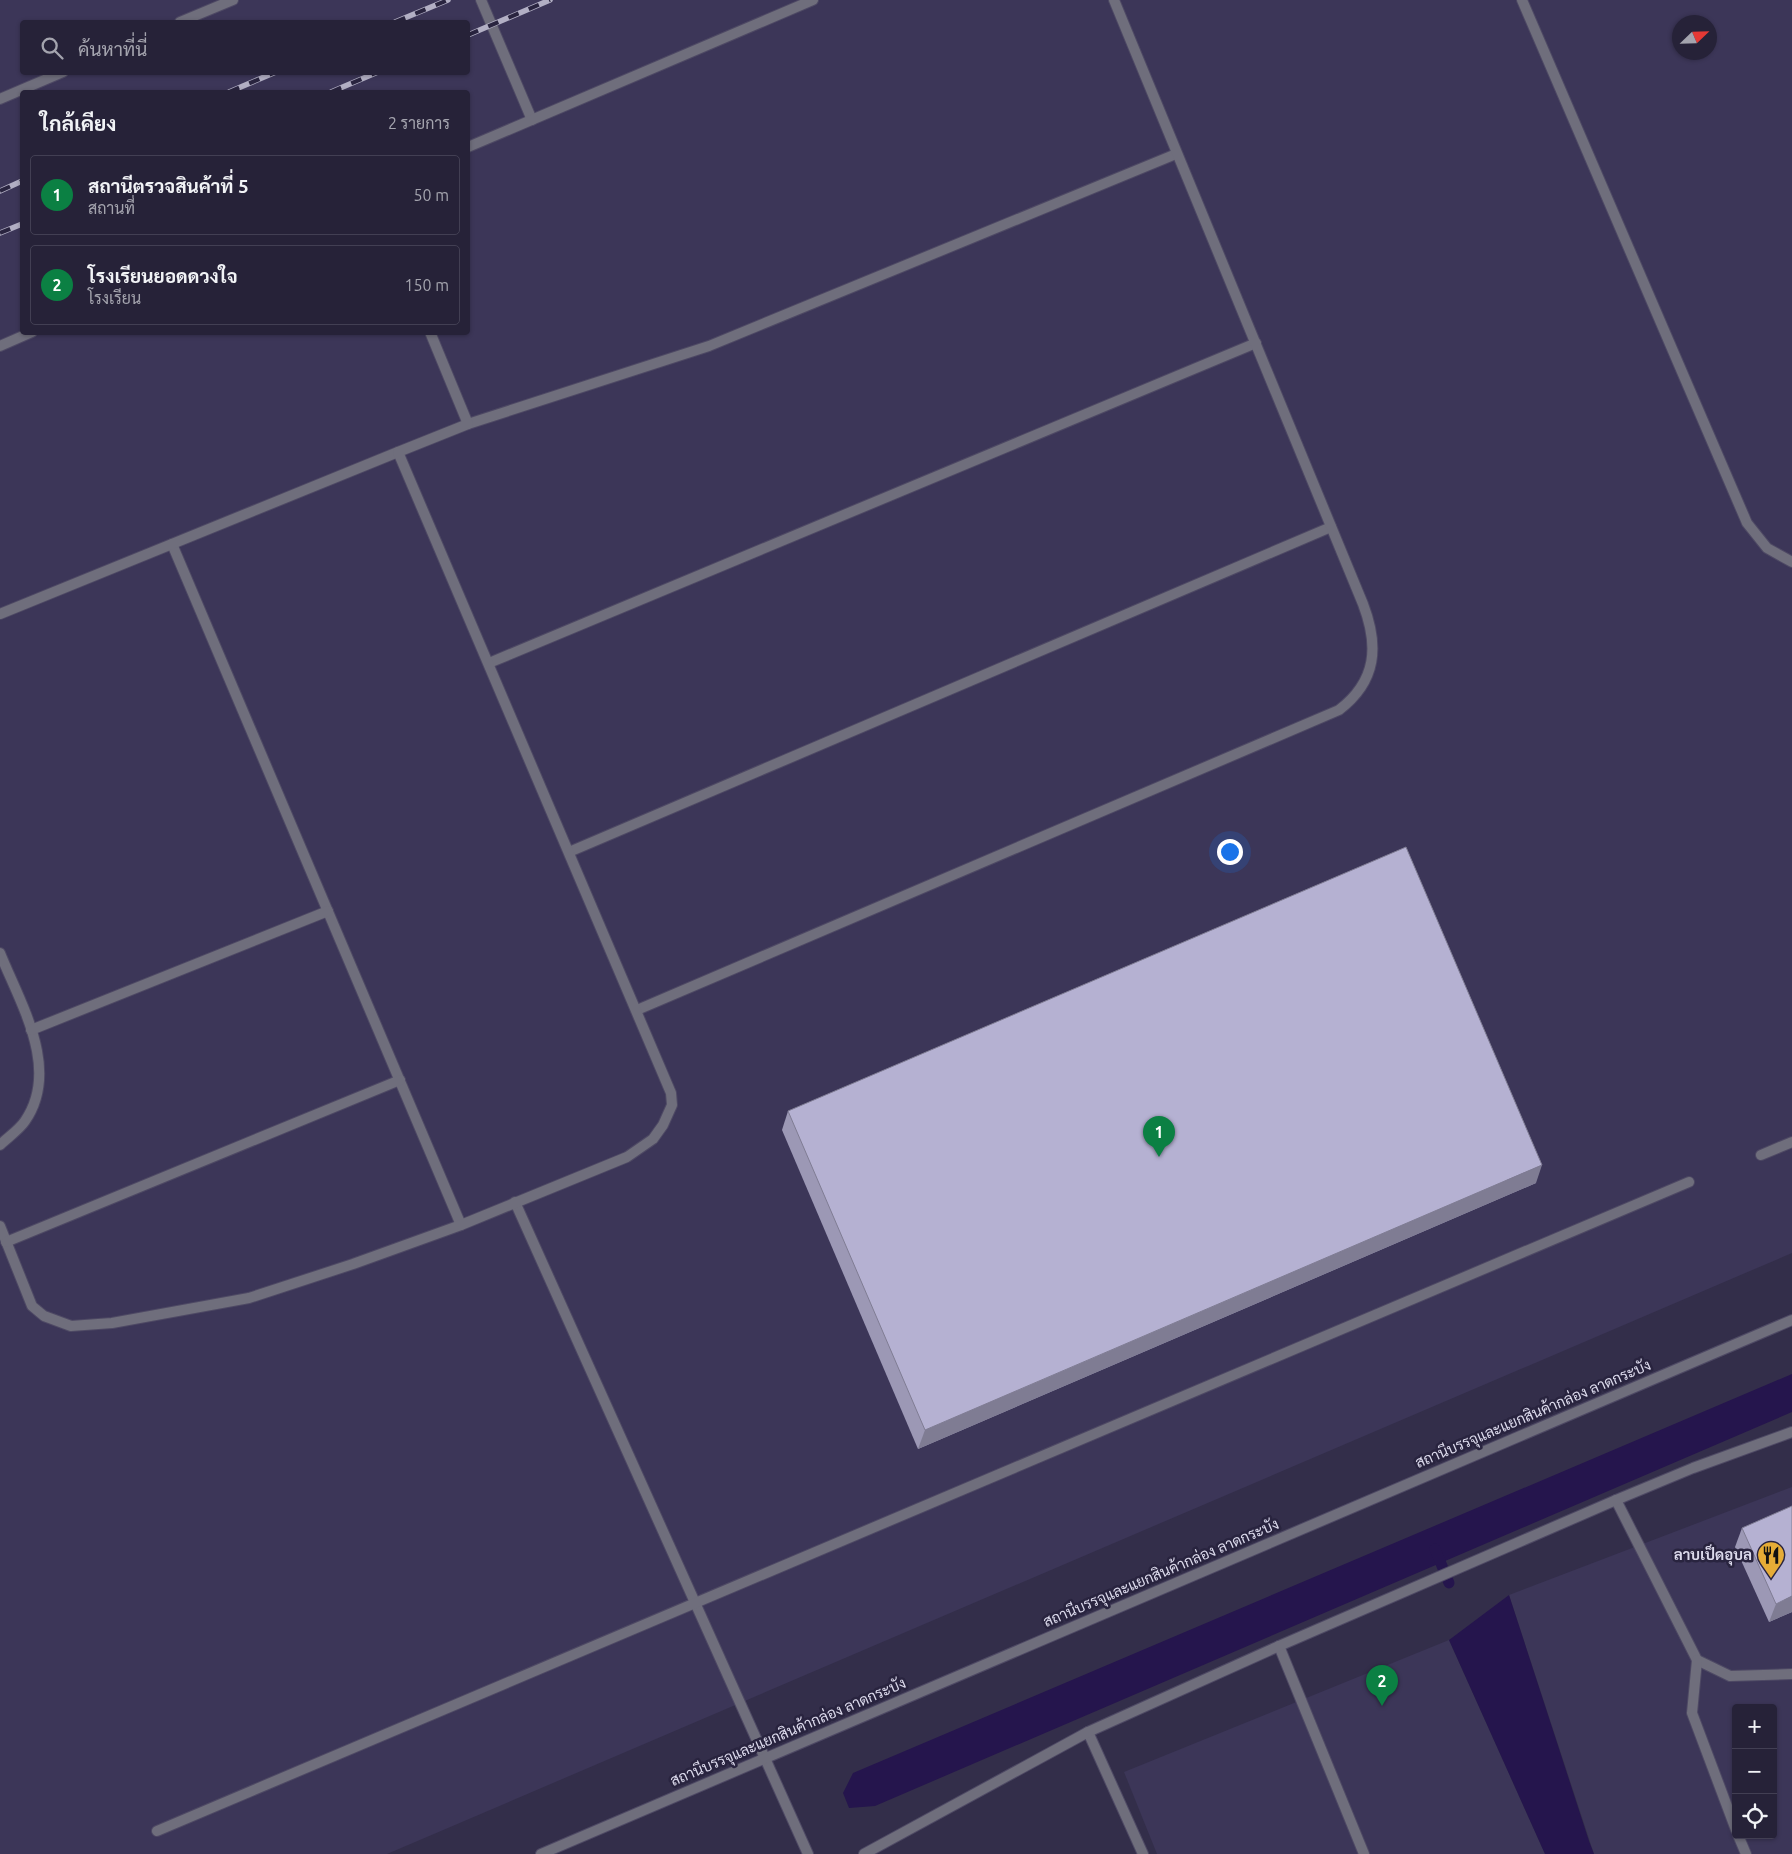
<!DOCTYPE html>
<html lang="th">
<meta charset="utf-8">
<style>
body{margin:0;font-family:Ubuntu,Sarabun,sans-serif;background:#2e2a40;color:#f1f3f6}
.controls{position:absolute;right:15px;bottom:15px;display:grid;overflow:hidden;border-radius:5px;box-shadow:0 1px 4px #0004}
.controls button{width:45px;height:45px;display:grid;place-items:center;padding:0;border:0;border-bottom:1px solid #423f53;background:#262238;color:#f1f3f6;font:25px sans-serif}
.compass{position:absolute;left:1672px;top:15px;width:45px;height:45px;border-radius:50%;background:#262238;box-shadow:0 1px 4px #0004;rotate:67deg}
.you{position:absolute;left:1229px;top:851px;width:18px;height:18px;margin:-12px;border:4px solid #fff;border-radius:50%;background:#1a73e8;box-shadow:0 0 0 8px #1a73e833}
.badge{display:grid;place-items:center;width:32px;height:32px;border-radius:50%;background:#0b8043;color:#fff;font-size:16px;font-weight:700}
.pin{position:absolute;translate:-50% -41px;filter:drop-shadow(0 1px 2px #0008)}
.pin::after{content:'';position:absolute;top:26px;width:18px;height:15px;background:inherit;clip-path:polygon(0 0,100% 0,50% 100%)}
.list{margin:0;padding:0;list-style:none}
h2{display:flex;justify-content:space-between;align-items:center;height:65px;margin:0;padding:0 20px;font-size:21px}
h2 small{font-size:16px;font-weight:400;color:#a4a4ae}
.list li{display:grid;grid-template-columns:32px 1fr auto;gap:15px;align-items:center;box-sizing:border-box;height:80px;margin:0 10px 10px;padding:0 10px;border:1px solid #423f53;border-radius:5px}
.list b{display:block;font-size:19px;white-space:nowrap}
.list p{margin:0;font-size:16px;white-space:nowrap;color:#a4a4ae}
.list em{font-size:16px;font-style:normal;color:#a4a4ae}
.icon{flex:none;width:28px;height:28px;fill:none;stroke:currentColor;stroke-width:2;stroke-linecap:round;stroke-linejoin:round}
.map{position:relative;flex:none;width:1792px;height:1854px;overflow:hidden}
.search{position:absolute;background:#262238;box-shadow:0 1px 4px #0004;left:20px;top:20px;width:450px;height:55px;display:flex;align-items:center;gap:12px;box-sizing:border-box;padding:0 18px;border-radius:5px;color:#a4a4ae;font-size:19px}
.panel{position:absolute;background:#262238;box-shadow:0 1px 4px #0004;left:20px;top:90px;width:450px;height:245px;border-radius:5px}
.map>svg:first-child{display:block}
.built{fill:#3c3658;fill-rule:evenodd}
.water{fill:#25154d}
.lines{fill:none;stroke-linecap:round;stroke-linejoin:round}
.stream{stroke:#25154d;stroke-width:11}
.lane-casing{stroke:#4e4964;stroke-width:12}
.street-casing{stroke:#4e4964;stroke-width:12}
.lane{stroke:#6f6e7c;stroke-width:10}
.street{stroke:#6f6e7c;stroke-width:10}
.rail-casing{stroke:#b2afc4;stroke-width:5.5}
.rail{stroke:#29243f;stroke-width:4;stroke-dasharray:11;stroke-linecap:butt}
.wall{fill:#9c98b5}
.shaded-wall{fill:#7f7c93}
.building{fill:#b5b1d2;stroke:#7f7c93}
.labels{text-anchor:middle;stroke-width:5;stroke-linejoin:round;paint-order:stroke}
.street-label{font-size:15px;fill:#dbd9eb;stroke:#29243f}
.poi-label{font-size:15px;font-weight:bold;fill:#dbd9eb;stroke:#29243f;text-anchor:end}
</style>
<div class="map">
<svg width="1792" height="1854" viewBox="0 0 1792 1854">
<rect width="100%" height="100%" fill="#332e4a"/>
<g class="built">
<path d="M 0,0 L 1792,0 L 1792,1253 L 387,1854 L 0,1854 ZM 22,22 L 468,22 L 468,72 L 22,72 ZM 1680,22 L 1710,22 L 1710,52 L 1680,52 ZM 22,92 L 468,92 L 468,332 L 22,332 Z"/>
<path d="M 1792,1487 L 1792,1854 L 1594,1854 L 1509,1595 ZM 1736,1708 L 1773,1708 L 1773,1835 L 1736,1835 Z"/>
<polygon points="1449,1640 1545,1854 1157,1854 1124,1772"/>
</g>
<g class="water">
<polygon points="1792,1374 1792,1412 875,1806 849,1808 843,1793 853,1773"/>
<polygon points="1509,1595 1589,1841 1594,1854 1545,1854 1449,1640"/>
</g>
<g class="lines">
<polyline class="stream" points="1435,1549 1449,1583"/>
<g class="lane-casing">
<g id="lane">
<polyline points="481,0 532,120"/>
<polyline points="1522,0 1747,523 1767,548 1792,562"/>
<polyline points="180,22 233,0"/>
<polyline points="0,99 63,72"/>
<polyline points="468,147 813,0"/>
<polyline points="0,346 32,332"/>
<polyline points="468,424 709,346 1176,154"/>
<polyline points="172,544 461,1225"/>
<polyline points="0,614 398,452"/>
<polyline points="489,663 1256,343"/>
<polyline points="569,852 1331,527"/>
<path d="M 0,953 C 20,1003 61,1069 25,1121 C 19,1130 8,1137 0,1145"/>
<path d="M 637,1010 L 1339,710 C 1377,681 1379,646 1363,604 L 1114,0"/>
<polyline points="31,1030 328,911"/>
<polyline points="1761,1155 1792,1142"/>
<polyline points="515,1202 808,1854"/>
<polyline points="0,1226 32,1306 44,1316 71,1326 112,1323 249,1298 353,1264 461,1225 627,1157 653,1139 663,1125 672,1105 671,1093 398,452 468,424 430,332"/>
<polyline points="6,1242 400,1080"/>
<polyline points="1616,1500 1697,1660 1730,1676 1792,1674"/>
<polyline points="1279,1646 1364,1854"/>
<polyline points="1697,1660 1692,1713 1736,1830"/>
<polyline points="1088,1732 1143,1854"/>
<polyline points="157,1831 1689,1182"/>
<polyline points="1738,1835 1746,1854"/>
</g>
</g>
<g class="street-casing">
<g id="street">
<polyline points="541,1854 1792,1320"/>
<polyline points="864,1854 1088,1732 1279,1646 1616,1500 1693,1468 1792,1432"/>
</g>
</g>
<use href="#lane" class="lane"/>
<use href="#street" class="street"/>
<g class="rail-casing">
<g id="rail">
<polyline points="395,22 448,0"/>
<polyline points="468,35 550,0"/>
<polyline points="229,92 276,72"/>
<polyline points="331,92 378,72"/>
<polyline points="0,191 22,181"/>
<polyline points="0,233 22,224"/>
</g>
</g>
<use href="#rail" class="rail"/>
</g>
<g class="wall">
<polygon points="788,1111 1536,1183 918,1449 782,1130"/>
<polygon points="1742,1528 1792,1612 1769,1622 1735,1547"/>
</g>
<g class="shaded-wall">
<polygon points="1542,1165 1536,1183 918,1449 925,1430"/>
<polygon points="1792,1596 1792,1612 1769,1622 1776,1604"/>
</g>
<g class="building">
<polygon points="1406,847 1542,1165 925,1430 788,1111"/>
<polygon points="1792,1506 1792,1596 1776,1604 1742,1528"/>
</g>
<defs>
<g id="restaurant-pin" transform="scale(1.4375)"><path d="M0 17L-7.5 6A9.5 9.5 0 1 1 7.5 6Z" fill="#e6ac36" stroke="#29243f"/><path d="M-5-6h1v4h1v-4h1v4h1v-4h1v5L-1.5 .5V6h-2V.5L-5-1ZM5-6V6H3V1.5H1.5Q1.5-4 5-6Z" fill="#111"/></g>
</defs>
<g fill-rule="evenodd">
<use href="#restaurant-pin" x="1771" y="1555"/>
</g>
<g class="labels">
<g class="street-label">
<text transform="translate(1533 1414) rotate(-23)" y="5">สถานีบรรจุและแยกสินค้ากล่อง ลาดกระบัง</text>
<text transform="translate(1161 1573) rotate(-23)" y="5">สถานีบรรจุและแยกสินค้ากล่อง ลาดกระบัง</text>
<text transform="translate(788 1732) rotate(-23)" y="5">สถานีบรรจุและแยกสินค้ากล่อง ลาดกระบัง</text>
</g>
<g class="poi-label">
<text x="1752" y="1560">ลาบเป็ดอุบล</text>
</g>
</g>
</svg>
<div class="controls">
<button>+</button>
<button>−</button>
<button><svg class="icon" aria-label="locate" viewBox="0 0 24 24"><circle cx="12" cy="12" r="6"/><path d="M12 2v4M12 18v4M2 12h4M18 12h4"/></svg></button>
</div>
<svg class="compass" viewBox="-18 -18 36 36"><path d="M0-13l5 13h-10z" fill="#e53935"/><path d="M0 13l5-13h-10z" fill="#a4a4ae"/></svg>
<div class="you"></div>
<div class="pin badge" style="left:1159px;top:1157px">1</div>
<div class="pin badge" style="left:1382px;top:1706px">2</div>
<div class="search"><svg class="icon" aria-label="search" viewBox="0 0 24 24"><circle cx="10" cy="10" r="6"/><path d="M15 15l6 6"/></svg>ค้นหาที่นี่</div>
<section class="panel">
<h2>ใกล้เคียง<small>2 รายการ</small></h2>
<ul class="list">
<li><span class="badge">1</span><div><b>สถานีตรวจสินค้าที่ 5</b><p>สถานที่</p></div><em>50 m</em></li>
<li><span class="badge">2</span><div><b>โรงเรียนยอดดวงใจ</b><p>โรงเรียน</p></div><em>150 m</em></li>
</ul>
</section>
</div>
